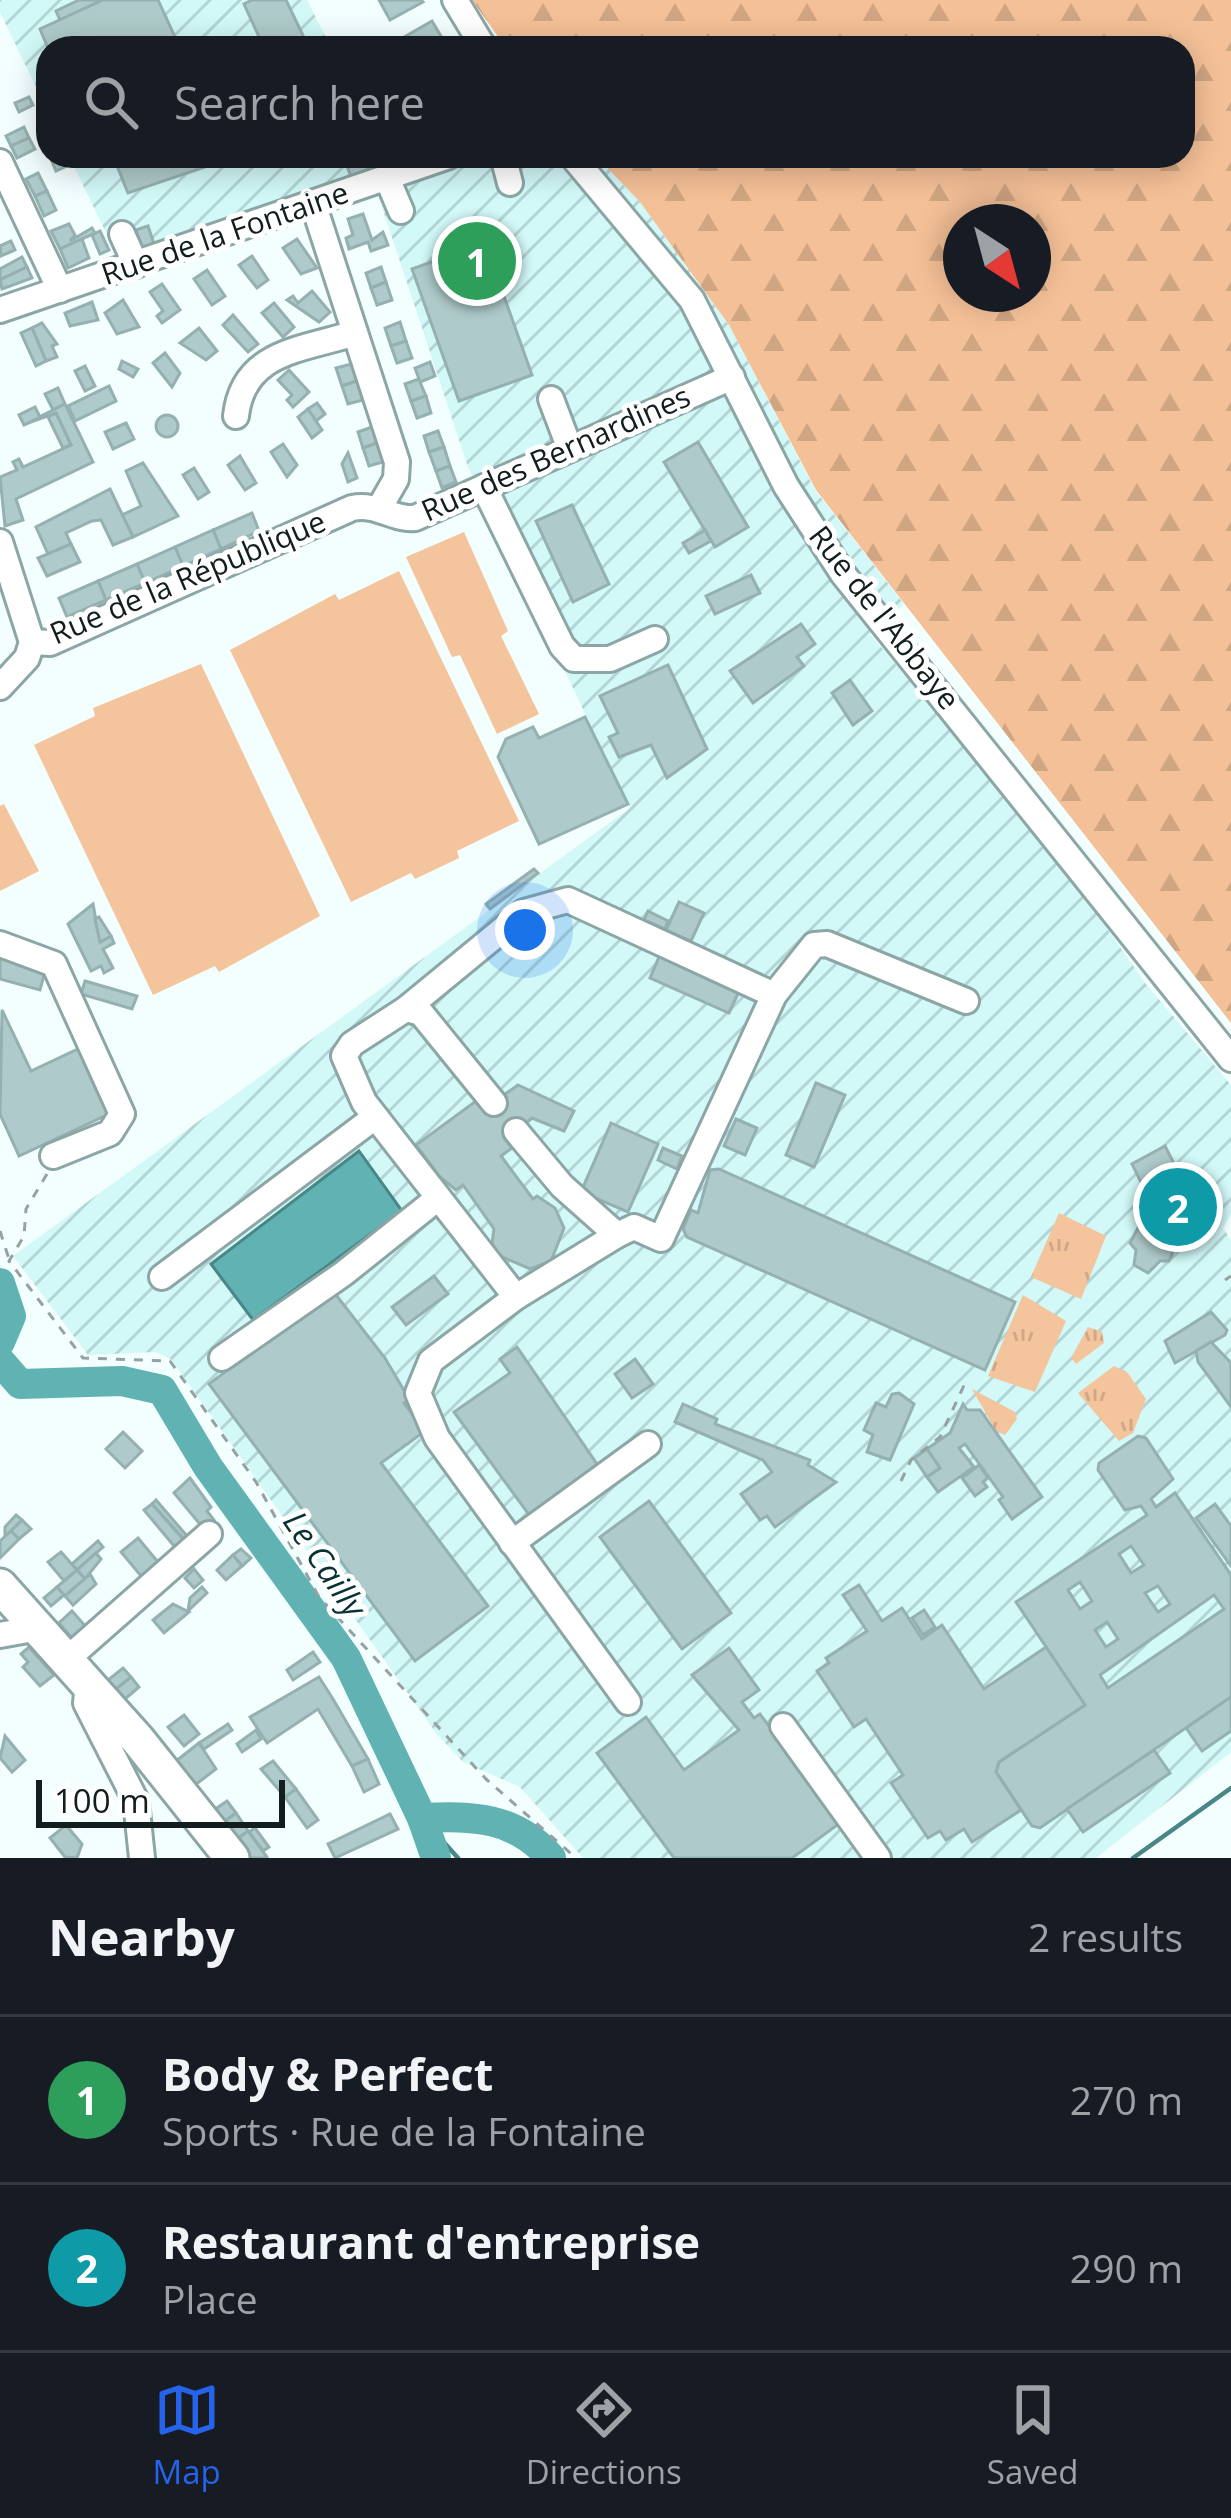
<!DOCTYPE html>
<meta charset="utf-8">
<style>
body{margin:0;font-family:"Open Sans",sans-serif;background:#20242c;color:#f1f3f6}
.compass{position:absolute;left:943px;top:204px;width:108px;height:108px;border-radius:50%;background:#171b24;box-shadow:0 6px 30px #0003;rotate:144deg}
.scale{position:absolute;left:36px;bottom:30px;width:249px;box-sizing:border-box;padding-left:12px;border:6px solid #121d1d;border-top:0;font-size:33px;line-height:42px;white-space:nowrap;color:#121d1d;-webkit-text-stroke:9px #fff;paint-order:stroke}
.you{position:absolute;left:525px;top:930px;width:42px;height:42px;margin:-30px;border:9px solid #fff;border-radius:50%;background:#1a73e8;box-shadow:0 0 0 18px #1a73e833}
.badge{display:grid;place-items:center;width:78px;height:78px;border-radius:50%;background:#2563eb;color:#fff;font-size:39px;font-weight:700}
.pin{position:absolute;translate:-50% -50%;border:6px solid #fff;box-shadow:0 3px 12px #0006}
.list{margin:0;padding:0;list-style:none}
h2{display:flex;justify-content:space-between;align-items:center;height:156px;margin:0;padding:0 48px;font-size:51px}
h2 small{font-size:39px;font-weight:400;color:#9ea1a6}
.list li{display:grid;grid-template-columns:78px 1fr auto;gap:36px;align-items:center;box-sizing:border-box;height:168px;padding:0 48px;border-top:3px solid #363941}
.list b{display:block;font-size:45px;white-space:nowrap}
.list p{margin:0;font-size:39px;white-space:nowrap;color:#9ea1a6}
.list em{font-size:39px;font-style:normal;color:#9ea1a6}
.icon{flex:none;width:66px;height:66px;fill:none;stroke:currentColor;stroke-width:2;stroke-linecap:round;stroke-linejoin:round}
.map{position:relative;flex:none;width:1231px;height:1858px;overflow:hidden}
.search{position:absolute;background:#171b24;box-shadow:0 6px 30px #0003;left:36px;right:36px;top:36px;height:132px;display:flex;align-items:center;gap:30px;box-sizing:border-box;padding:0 42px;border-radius:36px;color:#9ea1a6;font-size:45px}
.sheet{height:492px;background:#171b24}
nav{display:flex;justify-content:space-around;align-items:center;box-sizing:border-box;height:168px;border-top:3px solid #363941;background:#171b24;font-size:33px;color:#9ea1a6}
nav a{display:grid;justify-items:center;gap:6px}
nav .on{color:#2563eb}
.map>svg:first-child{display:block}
.industrial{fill:url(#industrial-furrows)}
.grass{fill:url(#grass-tufts)}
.forest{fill:url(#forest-firs);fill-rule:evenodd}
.garden{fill:#f4c49d}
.water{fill:#61b3b3;stroke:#498686;stroke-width:3}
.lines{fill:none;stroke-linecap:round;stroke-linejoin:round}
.stream{stroke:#498686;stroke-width:4.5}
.river{stroke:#61b3b3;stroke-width:30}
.building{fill:#afcaca;stroke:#95b0b0;stroke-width:3;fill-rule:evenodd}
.minor-casing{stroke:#8ca6a6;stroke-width:30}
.major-casing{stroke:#8ca6a6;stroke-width:39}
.path{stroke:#96a1a1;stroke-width:3;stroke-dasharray:9 9;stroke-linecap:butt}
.minor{stroke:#fff;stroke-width:24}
.major{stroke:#fff;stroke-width:33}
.labels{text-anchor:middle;stroke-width:10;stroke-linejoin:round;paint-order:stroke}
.street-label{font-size:30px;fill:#121d1d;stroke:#fff}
.water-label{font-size:33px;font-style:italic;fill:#073132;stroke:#fff}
</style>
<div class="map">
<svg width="1231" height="1858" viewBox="0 0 1231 1858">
<defs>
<pattern id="industrial-furrows" width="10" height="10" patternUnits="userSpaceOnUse" patternTransform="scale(3)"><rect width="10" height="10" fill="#d2f8f8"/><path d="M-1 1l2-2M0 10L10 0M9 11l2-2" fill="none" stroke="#b3d4d4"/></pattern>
<pattern id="grass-tufts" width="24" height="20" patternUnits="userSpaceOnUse" patternTransform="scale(3)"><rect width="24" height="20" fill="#f4c49d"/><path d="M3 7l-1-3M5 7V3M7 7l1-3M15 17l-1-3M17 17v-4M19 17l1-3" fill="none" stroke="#d0a887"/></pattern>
<pattern id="forest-firs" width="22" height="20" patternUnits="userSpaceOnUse" patternTransform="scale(3)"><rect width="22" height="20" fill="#f4c097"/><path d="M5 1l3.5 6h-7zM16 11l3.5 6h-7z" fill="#d0a582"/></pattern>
</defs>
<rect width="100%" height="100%" fill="#f3fefe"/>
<g class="industrial">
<polygon points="0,0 307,0 331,48 48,48 48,112 0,12"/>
<polygon points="69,156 385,156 391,167 121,264"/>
<polygon points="423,156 596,156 640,202 729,325 815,490 904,604 870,634 1053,852 1146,984 1231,1085 1231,1214 1223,1228 1231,1240 1231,1752 1096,1858 583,1858 520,1787 463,1762 436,1733 171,1359 155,1352 88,1355 13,1256 630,808 468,467 374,183"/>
</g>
<g class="grass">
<polygon points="1059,1213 1106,1236 1081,1299 1031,1277"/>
<polygon points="1023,1295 1066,1321 1035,1392 988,1376"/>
<polygon points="1088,1327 1102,1332 1104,1343 1076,1364 1071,1358"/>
<polygon points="1114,1366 1127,1372 1146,1399 1133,1433 1119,1441 1078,1393"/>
<polygon points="972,1389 1015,1412 1017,1419 1005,1435 996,1431"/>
</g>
<path class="forest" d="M 472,0 L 1231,0 L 1231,1023 L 816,490 L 729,325 L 640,202 L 596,156 L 1183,156 L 1183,48 L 506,48 ZM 961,222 L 1033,222 L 1033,294 L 961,294 Z"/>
<g class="garden">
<polygon points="464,532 508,631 501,636 539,714 497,734 460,655 452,657 406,557"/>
<polygon points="399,571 519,821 457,851 459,858 415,879 411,873 351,902 230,650 335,594 339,600"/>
<polygon points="201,664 320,916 219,972 215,966 153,995 34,745 95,716 93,708"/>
<polygon points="4,804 39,871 0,891 0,806"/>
</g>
<polygon class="water" points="359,1151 402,1211 253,1320 211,1264"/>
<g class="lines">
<g class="stream">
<polyline points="422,1818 458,1858"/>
<polyline points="1133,1858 1231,1788"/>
</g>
<g class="river">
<polyline points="0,1283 11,1316 0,1342"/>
<path d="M 0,1361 L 20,1384 L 122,1381 L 162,1390 L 208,1467 L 346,1658 L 422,1818 C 473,1816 515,1816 551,1858"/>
<polyline points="422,1818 436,1858"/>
</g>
</g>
<g class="building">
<polygon points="79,0 103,0 60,20 56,11"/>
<polygon points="103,0 158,0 180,48 48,48 40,29"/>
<polygon points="252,0 286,0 309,48 264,48 244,4"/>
<polygon points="379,0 421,0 423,2 390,20"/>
<polygon points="432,21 448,48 404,48 399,40"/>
<polygon points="29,97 33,105 19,112 15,103"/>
<polygon points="24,127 29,138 11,146 6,136"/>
<polygon points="29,138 35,149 17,158 11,146"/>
<polygon points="65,156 69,165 56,171 51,159"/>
<polygon points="113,156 231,156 232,158 128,193"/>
<polygon points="369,162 372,170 351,177 346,163"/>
<polygon points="38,173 47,191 35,196 26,179"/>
<polygon points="47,191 56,210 44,216 35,196"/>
<polygon points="363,214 372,240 383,232 388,245 371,251 368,242 349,249 346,238 353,235 348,219"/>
<polygon points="69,224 75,235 70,241 92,228 95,233 60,249 51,231"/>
<polygon points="148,226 155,247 143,252 136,230"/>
<polygon points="100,231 109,250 100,254 92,235"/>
<polygon points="82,239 89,258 68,268 60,249"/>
<polygon points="297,239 317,268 301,274 283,248"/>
<polygon points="11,241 15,250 1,256 0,246"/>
<polygon points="485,243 532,375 459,401 412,269"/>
<polygon points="252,256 268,280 257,288 239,265"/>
<polygon points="22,257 27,267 0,280 0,269"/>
<polygon points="27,267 32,278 2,289 0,280"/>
<polygon points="381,267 386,282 371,288 366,273"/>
<polygon points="207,270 225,296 212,305 194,279"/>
<polygon points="386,282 392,300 377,305 371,288"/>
<polygon points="162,284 180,310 162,323 157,316 163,311 150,292"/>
<polygon points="312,291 330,312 319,322 287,300 293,296 298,303"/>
<polygon points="123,300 139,327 117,334 105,313"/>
<polygon points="92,302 98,320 70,326 65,313"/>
<polygon points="274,303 294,327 283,337 262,313"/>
<polygon points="233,315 258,344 248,352 223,325"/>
<polygon points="400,322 406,341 391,346 385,328"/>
<polygon points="42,323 57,344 52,346 57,357 46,361 32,328"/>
<polygon points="32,328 46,361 36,366 21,333"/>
<polygon points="199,328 217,351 206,360 180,343"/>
<polygon points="406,341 412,358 397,363 391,346"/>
<polygon points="165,353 180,373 172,387 153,363"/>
<polygon points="122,361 138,369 133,377 119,369"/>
<polygon points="430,362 435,376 420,382 426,396 411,401 405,384 419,379 415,368"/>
<polygon points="351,364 357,381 342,386 336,368"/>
<polygon points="85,366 95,386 85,391 75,371"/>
<polygon points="289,370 309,392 293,407 287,400 292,395 278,380"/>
<polygon points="357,381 363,400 348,404 342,386"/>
<polygon points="109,386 116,401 75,421 68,406"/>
<polygon points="58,388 65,404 53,410 45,394"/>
<polygon points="426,396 431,413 417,418 411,401"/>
<polygon points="317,403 325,414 316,421 308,409"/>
<polygon points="65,404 93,462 16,499 23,520 5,526 0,477 17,470 13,462 19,459 23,467 71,445 56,413 25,424"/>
<polygon points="35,407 40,417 24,425 19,415"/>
<polygon points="308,409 322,430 312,438 298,417"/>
<polygon points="56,413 71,445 63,448 48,417"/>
<circle cx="167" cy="426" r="11"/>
<polygon points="126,423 134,439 113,449 105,432"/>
<polygon points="372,427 377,443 363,448 358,432"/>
<polygon points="438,431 444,447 429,452 424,436"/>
<polygon points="698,442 748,527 715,547 664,462"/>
<polygon points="377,443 383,462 369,466 363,448"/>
<polygon points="283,444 297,465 287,477 271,452"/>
<polygon points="444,447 450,466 436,471 429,452"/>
<polygon points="348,453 357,478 348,482 342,464"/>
<polygon points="240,456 256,483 245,490 228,465"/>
<polygon points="143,463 178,516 133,537 122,515 141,506 126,471"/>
<polygon points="450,466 456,482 442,488 436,471"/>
<polygon points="194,468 209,492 198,499 183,475"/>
<polygon points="110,489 133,537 113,545 101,520 92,521 66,533 71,544 48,554 36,527"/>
<polygon points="572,505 609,584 573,602 536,521"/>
<polygon points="252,513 259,531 221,549 213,530"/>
<polygon points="213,530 221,549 183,566 175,547"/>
<polygon points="705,530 711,541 689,553 683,543"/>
<polygon points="71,544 80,562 47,576 38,558"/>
<polygon points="175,547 183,566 145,583 137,564"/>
<polygon points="137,564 145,583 106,600 98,581"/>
<polygon points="751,575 760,593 715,614 706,596"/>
<polygon points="98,581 106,600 67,617 59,598"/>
<polygon points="801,624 815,644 797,657 804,666 753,703 730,671"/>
<polygon points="668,665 707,749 667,778 651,745 619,757 609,737 618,733 600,696"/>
<polygon points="850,680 872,711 853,725 832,693"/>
<polygon points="585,717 628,804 539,844 498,757 506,739 533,727 539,738"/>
<polygon points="534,869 538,873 490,909 486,904"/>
<polygon points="679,902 704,913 691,941 666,930"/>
<polygon points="93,904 100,942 111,936 114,943 103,949 113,968 104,973 101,966 91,971 68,924"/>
<polygon points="648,911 668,921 665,929 644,920"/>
<polygon points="99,917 111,936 100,942 95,919"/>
<polygon points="662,950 742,985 729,1013 650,978"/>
<polygon points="0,956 46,968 40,990 0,979"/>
<polygon points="85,981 137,996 132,1009 81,994"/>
<polygon points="2,1010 31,1071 80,1048 111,1113 19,1156 0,1114"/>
<polygon points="816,1083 845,1095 814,1167 786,1155"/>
<polygon points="518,1085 574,1111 564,1131 532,1118 505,1139 512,1148 501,1156 533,1199 537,1196 555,1208 564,1228 551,1261 530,1269 500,1256 492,1243 494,1229 463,1185 456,1190 439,1176 416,1145 476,1101 483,1110"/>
<polygon points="736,1119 757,1128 745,1155 724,1146"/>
<polygon points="611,1123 658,1144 628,1212 581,1192"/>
<polygon points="1165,1146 1184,1183 1200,1176 1205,1217 1200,1234 1184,1227 1169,1261 1160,1261 1148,1273 1134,1265 1136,1250 1130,1243 1151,1203 1132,1164"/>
<polygon points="663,1148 682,1156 677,1169 658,1160"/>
<polygon points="719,1169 1015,1302 985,1370 687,1237 683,1229 691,1210 698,1213 710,1170"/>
<polygon points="434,1276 448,1294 406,1325 392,1307"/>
<polygon points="333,1291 385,1358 409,1399 404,1403 425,1431 381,1463 488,1606 415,1661 209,1384"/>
<polygon points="1211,1312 1227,1330 1225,1335 1175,1363 1165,1341"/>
<polygon points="1211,1342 1231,1363 1231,1407 1198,1362 1196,1351"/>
<polygon points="517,1347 601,1470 532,1519 454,1412 510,1373 500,1359"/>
<polygon points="635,1359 653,1384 632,1398 615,1374"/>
<polygon points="899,1393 914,1404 890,1460 867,1452 873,1435 864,1430 876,1403 886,1407 892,1394"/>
<polygon points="683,1404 717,1419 715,1424 810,1460 808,1465 836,1482 775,1527 767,1516 760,1520 741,1494 772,1472 763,1460 675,1422"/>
<polygon points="963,1404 967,1410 980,1410 1042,1497 1012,1519 999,1500 1003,1497 965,1444 959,1448 974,1467 938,1492 927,1477 940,1468 927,1449 950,1433"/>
<polygon points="123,1432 142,1451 125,1468 106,1449"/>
<path d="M 1138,1436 L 1146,1438 L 1173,1479 L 1151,1499 L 1156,1507 L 1175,1493 L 1231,1575 L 1231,1697 L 1040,1828 L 1032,1826 L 996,1772 L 999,1762 L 1085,1705 L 1016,1602 L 1147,1515 L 1141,1506 L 1125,1510 L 1098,1470 L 1099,1463 ZM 1131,1546 L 1144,1565 L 1131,1573 L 1119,1554 ZM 1080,1582 L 1092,1601 L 1080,1609 L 1068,1590 ZM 1158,1586 L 1170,1604 L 1158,1612 L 1145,1593 ZM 1214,1595 L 1224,1609 L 1108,1688 L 1100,1675 ZM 1107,1622 L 1118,1639 L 1106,1647 L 1095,1630 Z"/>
<polygon points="927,1449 940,1468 927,1477 914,1458"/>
<polygon points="979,1465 988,1478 983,1482 987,1487 975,1496 962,1478"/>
<polygon points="190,1478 211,1507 207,1511 214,1520 204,1529 174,1493"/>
<polygon points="156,1500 187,1536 184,1539 152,1504"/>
<polygon points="649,1501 731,1613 682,1649 600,1537"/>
<polygon points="152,1504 188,1545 179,1552 144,1510"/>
<polygon points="1215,1504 1231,1526 1231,1566 1196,1518"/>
<polygon points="16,1515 22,1520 5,1537 5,1527"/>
<polygon points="22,1520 31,1529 19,1539 11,1531"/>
<polygon points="11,1531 19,1539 0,1558 0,1541"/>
<polygon points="138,1538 158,1562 141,1576 121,1552"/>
<polygon points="98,1541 103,1547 77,1570 72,1564"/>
<polygon points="241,1549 251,1558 242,1566 233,1555"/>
<polygon points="61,1552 77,1570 64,1581 48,1562"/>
<polygon points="96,1553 101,1559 85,1579 77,1570"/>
<polygon points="233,1555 242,1566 226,1580 217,1570"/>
<polygon points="194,1569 203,1580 194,1588 185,1578"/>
<polygon points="77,1570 85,1579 65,1596 57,1587"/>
<polygon points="90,1574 96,1584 73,1605 65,1596"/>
<polygon points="859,1585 882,1621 902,1608 922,1639 942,1625 984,1689 1046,1647 1085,1705 999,1762 996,1772 1021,1810 972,1842 964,1829 946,1840 940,1831 928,1838 891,1783 903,1775 866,1719 854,1727 817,1671 829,1663 826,1658 867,1631 843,1595"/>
<polygon points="57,1587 64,1595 51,1606 44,1598"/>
<polygon points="202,1587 207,1593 188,1611 190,1598"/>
<polygon points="173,1604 189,1612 164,1633 153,1620"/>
<polygon points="924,1610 935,1627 923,1635 912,1618"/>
<polygon points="72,1611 87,1628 76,1643 59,1623"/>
<polygon points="29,1647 54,1675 40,1686 23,1667 28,1662 21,1654"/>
<polygon points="729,1648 759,1690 742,1702 754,1718 760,1714 840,1823 792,1858 674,1858 597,1753 646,1717 684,1770 739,1730 692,1675"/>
<polygon points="313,1652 320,1662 293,1680 287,1670"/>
<polygon points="123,1668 131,1677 115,1690 107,1681"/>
<polygon points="131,1677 139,1687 124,1700 115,1690"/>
<polygon points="319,1677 333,1699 368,1759 352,1766 318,1709 267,1743 250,1717"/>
<polygon points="1231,1697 1231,1731 1202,1751 1186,1728"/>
<polygon points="184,1715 199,1734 184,1746 168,1727"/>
<polygon points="228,1724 232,1730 204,1749 199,1743"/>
<polygon points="256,1730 261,1739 242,1752 237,1744"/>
<polygon points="5,1736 25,1760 12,1772 0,1758"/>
<polygon points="199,1743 216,1769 195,1785 176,1761"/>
<polygon points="1154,1750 1170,1773 1083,1832 1067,1809"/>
<polygon points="368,1759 379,1784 364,1792 352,1766"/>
<polygon points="273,1761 296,1789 285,1797 261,1769"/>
<polygon points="296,1789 318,1820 307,1828 285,1797"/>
<polygon points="227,1801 236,1813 223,1823 214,1810"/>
<polygon points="236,1813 248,1831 236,1840 223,1823"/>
<polygon points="390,1814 398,1829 335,1858 328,1844"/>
<polygon points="66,1825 82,1844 77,1858 65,1857 50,1838"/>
<polygon points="255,1828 269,1847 263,1851 249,1832"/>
<polygon points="248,1831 267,1857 266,1858 249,1858 236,1840"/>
</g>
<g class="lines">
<g class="minor-casing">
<g id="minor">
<polyline points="455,0 484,48"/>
<polyline points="503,156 510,183"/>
<polyline points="572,156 692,300 786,486 843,574 1231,1059"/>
<polyline points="0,162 60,290"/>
<polyline points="387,178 401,211"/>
<polyline points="313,203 397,462 396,479 380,507"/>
<polyline points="122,234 136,265"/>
<polyline points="0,310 449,156"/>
<polyline points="551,399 570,449"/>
<path d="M 236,416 C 243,351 302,350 355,333"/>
<polyline points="484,487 562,646 574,659 610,659 655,639"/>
<polyline points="0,542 32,642 27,658 0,687"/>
<path d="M 32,642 L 50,643 L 352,508 C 378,503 392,520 415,518 L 732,377"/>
<polyline points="0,944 54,964 122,1114 110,1133 53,1156"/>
<polyline points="406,1009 524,912 568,900 774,995"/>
<polyline points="494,1103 421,1013 406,1009 352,1044 344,1056 364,1102 516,1297"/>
<polyline points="516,1131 562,1186 617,1235"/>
<polyline points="162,1277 375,1117"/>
<polyline points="222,1358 343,1274 438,1198"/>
<polyline points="512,1543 648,1444"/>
<polyline points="0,1635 39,1628"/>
<polyline points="66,1660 209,1534"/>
<polyline points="88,1683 86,1703 136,1801 142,1858"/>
<polyline points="628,1702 437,1438 418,1393 431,1361 516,1297 617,1235 634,1227 661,1239 774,995 814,945 827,944 966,1001"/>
<polyline points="783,1726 878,1858"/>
</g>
</g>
<g class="major-casing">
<polyline id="major" points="0,1586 138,1740 232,1858"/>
</g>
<g class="path">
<polyline points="47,1174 26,1209 24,1236 9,1261 83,1358 170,1361 256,1482 319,1597 486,1779 576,1858"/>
<polyline points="0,1231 9,1259"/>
<polyline points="1225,1280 1231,1276"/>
<polyline points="901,1481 911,1460 940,1437 967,1379"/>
</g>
<use href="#minor" class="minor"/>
<use href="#major" class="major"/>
</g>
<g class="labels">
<g class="street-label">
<text transform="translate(225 234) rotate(-19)" y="10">Rue de la Fontaine</text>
<text transform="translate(556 454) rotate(-24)" y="10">Rue des Bernardines</text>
<text transform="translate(188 578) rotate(-23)" y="10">Rue de la République</text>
<text transform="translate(884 618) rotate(52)" y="10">Rue de l'Abbaye</text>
</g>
<g class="water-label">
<text transform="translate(325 1564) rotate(56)" y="12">Le Cailly</text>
</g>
</g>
</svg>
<svg class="compass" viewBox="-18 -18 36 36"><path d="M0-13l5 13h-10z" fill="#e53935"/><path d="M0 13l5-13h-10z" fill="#9ea1a6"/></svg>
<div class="scale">100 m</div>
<div class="you"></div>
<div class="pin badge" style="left:477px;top:261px;background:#2e9e5b">1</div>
<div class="pin badge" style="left:1178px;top:1207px;background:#0f9aa8">2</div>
<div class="search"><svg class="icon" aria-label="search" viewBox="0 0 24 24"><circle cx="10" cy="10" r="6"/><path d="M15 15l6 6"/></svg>Search here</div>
</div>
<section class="sheet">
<h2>Nearby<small>2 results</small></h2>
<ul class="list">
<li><span class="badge" style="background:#2e9e5b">1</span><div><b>Body &amp; Perfect</b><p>Sports · Rue de la Fontaine</p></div><em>270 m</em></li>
<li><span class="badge" style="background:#0f9aa8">2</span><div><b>Restaurant d'entreprise</b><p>Place</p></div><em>290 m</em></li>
</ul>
</section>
<nav>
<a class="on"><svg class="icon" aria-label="map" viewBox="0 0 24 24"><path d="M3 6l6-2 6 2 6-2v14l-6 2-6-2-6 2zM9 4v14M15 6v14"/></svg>Map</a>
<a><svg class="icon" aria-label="directions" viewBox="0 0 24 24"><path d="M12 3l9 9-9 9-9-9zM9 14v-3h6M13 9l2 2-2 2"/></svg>Directions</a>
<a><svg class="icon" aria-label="saved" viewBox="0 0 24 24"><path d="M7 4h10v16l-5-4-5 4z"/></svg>Saved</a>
</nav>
